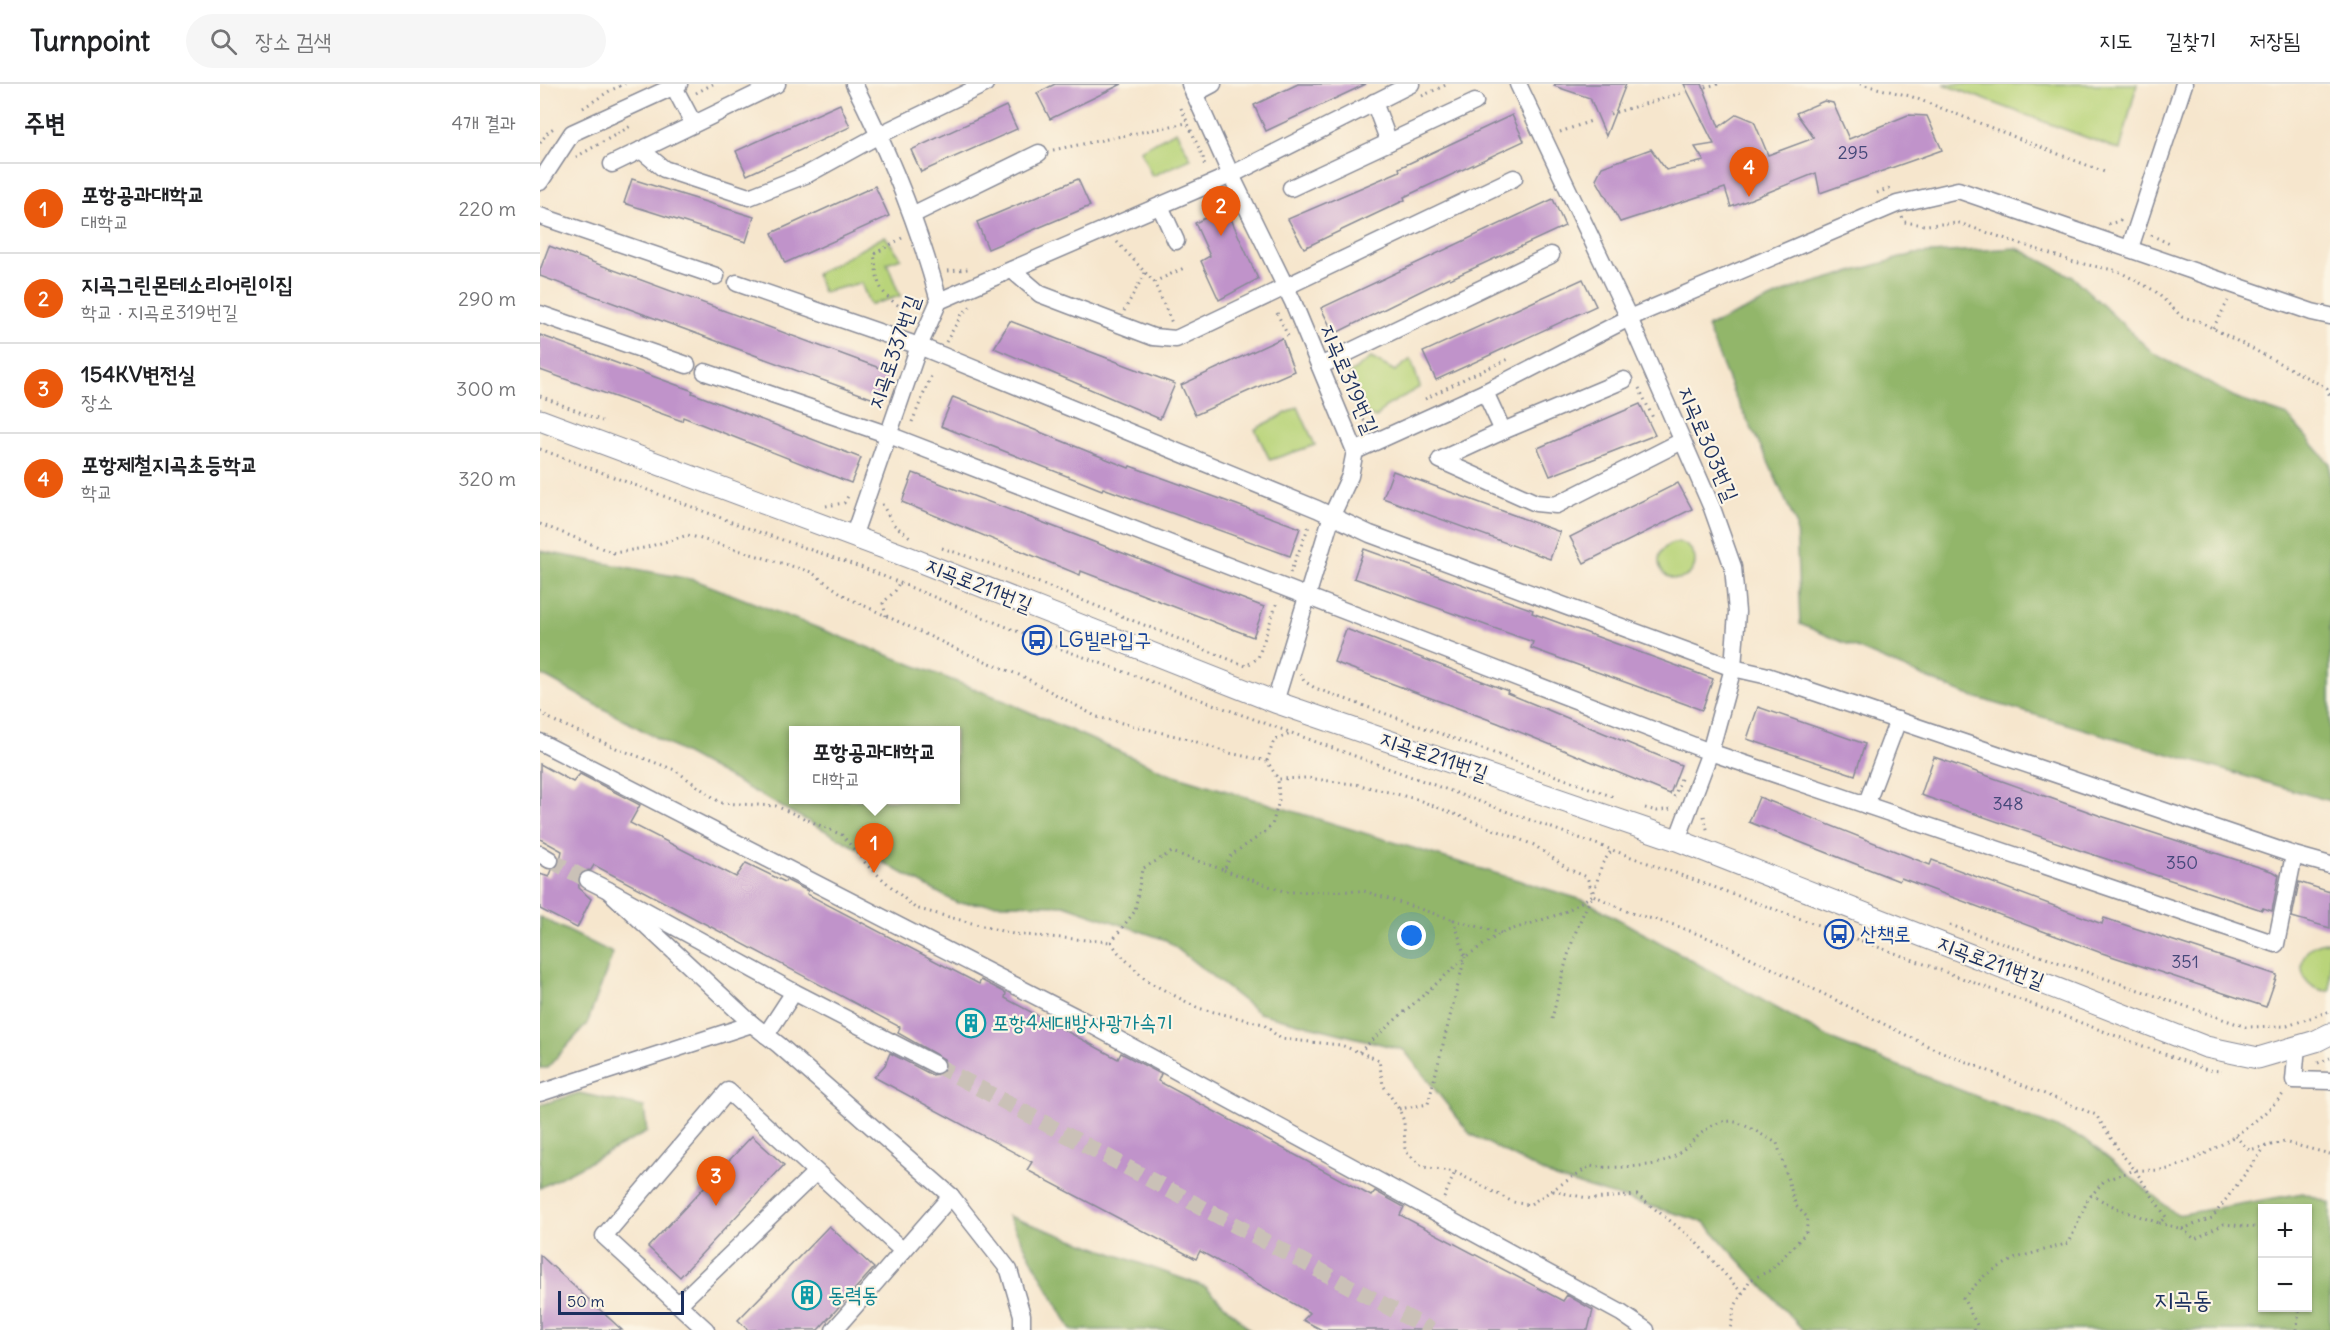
<!DOCTYPE html>
<html lang="ko">
<meta charset="utf-8">
<style>
body{margin:0;font-family:Delius,"Poor Story",sans-serif;background:#f6f6f6;color:#202124}
.controls{position:absolute;right:18px;bottom:18px;display:grid;overflow:hidden;border-radius:0px;box-shadow:0 2px 4px #0004}
.controls button{width:54px;height:54px;display:grid;place-items:center;padding:0;border:0;border-bottom:2px solid #e0e0e0;background:#fff;color:#202124;font:30px sans-serif}
.scale{position:absolute;left:18px;bottom:15px;width:126px;box-sizing:border-box;padding-left:6px;border:3px solid #1b2f5e;border-top:0;font-size:16px;line-height:21px;white-space:nowrap;color:#1b2f5e;-webkit-text-stroke:4px #fcf5e5;paint-order:stroke}
.you{position:absolute;left:872px;top:852px;width:21px;height:21px;margin:-15px;border:4px solid #fff;border-radius:50%;background:#1a73e8;box-shadow:0 0 0 9px #1a73e833}
.badge{display:grid;place-items:center;width:39px;height:39px;border-radius:50%;background:#ea580c;color:#fff;font-size:20px;font-weight:700}
.pin{position:absolute;translate:-50% -50px;filter:drop-shadow(0 2px 3px #0008)}
.pin::after{content:'';position:absolute;top:32px;width:21px;height:18px;background:inherit;clip-path:polygon(0 0,100% 0,50% 100%)}
.popup{position:absolute;left:249px;top:642px;width:171px;height:78px;box-sizing:border-box;display:grid;place-content:center;border-radius:0px;background:#fff;filter:drop-shadow(0 2px 4px #0005);font-size:20px;white-space:nowrap;color:#757577}
.popup b{font-size:22px;color:#202124}
.popup::after{content:'';position:absolute;left:50%;top:100%;margin-left:-12px;border:12px solid transparent;border-top-color:#fff}
.list{margin:0;padding:0;list-style:none}
h2{display:flex;justify-content:space-between;align-items:center;height:78px;margin:0;padding:0 24px;font-size:26px}
h2 small{font-size:20px;font-weight:400;color:#757577}
.list li{display:grid;grid-template-columns:39px 1fr auto;gap:18px;align-items:center;box-sizing:border-box;height:90px;padding:0 24px;border-top:2px solid #e0e0e0}
.list b{display:block;font-size:22px;white-space:nowrap}
.list p{margin:0;font-size:20px;white-space:nowrap;color:#757577}
.list em{font-size:20px;font-style:normal;color:#757577}
.icon{flex:none;width:33px;height:33px;fill:none;stroke:currentColor;stroke-width:2;stroke-linecap:round;stroke-linejoin:round}
.map{position:relative;flex:none;width:1790px;height:1246px;overflow:hidden}
header{display:flex;align-items:center;gap:36px;box-sizing:border-box;height:84px;padding:0 30px;background:#fff;border-bottom:2px solid #e0e0e0}
header strong{font-size:28px}
nav{display:flex;gap:33px;margin-inline-start:auto;font-size:21px}
.search{width:420px;height:54px;background:#f6f6f6;display:flex;align-items:center;gap:15px;box-sizing:border-box;padding:0 21px;border-radius:33px;color:#757577;font-size:22px}
main{display:flex}
aside{flex:1;background:#fff}
.map>svg:first-child{display:block}
.green{fill:#b9d47a;stroke:#6a826c;stroke-width:1.5}
.forest{fill:#92b66a;stroke:#567264;stroke-width:1.5;fill-rule:evenodd}
.building{fill:#c093ca}
.lines{fill:none;stroke-linecap:round;stroke-linejoin:round}
.minor-tunnel{stroke:#cac1b7;stroke-width:16;stroke-dasharray:16 8;stroke-linecap:butt}
.minor-casing{stroke:#888a96;stroke-width:19}
.major-casing{stroke:#888a96;stroke-width:23}
.path{stroke:#888a96;stroke-width:3;stroke-dasharray:1.5 4.5;stroke-linecap:butt}
.minor{stroke:#fff;stroke-width:16}
.major{stroke:#fff;stroke-width:21}
.labels{text-anchor:middle;stroke-width:4.5;stroke-linejoin:round;paint-order:stroke}
.number-label{font-size:18px;fill:#444879}
.street-label{font-size:21px;fill:#1b2f5e;stroke:#fcf5e5}
.transit-label{font-size:21px;fill:#164399;stroke:#fcf5e5;text-anchor:start}
.culture-label{font-size:21px;fill:#0d838f;stroke:#fcf5e5;text-anchor:start}
.quarter-label{font-size:24px;fill:#1b2f5e;stroke:#fcf5e5}
</style>
<header>
<strong>Turnpoint</strong>
<div class="search"><svg class="icon" aria-label="search" viewBox="0 0 24 24"><circle cx="10" cy="10" r="6"/><path d="M15 15l6 6"/></svg>장소 검색</div>
<nav><a>지도</a><a>길찾기</a><a>저장됨</a></nav>
</header>
<main>
<aside>
<h2>주변<small>4개 결과</small></h2>
<ul class="list">
<li><span class="badge">1</span><div><b>포항공과대학교</b><p>대학교</p></div><em>220 m</em></li>
<li><span class="badge">2</span><div><b>지곡그린몬테소리어린이집</b><p>학교 · 지곡로319번길</p></div><em>290 m</em></li>
<li><span class="badge">3</span><div><b>154KV변전실</b><p>장소</p></div><em>300 m</em></li>
<li><span class="badge">4</span><div><b>포항제철지곡초등학교</b><p>학교</p></div><em>320 m</em></li>
</ul>
</aside>
<div class="map">
<svg width="1790" height="1246" viewBox="0 0 1790 1246">
<rect width="100%" height="100%" fill="#fcf5e5"/>
<filter id="ink" filterUnits="userSpaceOnUse"><feTurbulence type="fractalNoise" baseFrequency=".0167" numOctaves="2"/><feDisplacementMap in="SourceGraphic" scale="12" xChannelSelector="R" yChannelSelector="G"/><feConvolveMatrix kernelMatrix="1 2 1 2 8 2 1 2 1" color-interpolation-filters="sRGB"/></filter>
<filter id="wash" filterUnits="userSpaceOnUse"><feTurbulence type="fractalNoise" baseFrequency=".008" numOctaves="4" result="noise"/><feDisplacementMap in="SourceGraphic" scale="24" xChannelSelector="R" yChannelSelector="G"/><feGaussianBlur stdDeviation="1.35" result="paint"/><feColorMatrix in="noise" values="0 0 0 0 0 0 0 0 0 0 0 0 0 0 0 0 0 1.4 0 .05"/><feComposite in="paint" operator="in"/></filter>
<g filter="url(#wash)">
<rect width="100%" height="100%" fill="#f6e6cd"/>
<g class="green">
<polygon points="1403,0 1597,0 1580,66"/>
<polygon points="636,47 651,75 612,92 600,66"/>
<polygon points="345,152 361,174 347,179 360,212 330,221 321,199 283,208 276,190"/>
<polygon points="831,274 855,287 871,275 880,303 845,323 836,334 828,331 809,290"/>
<polygon points="758,323 775,361 730,376 715,345"/>
<circle cx="1137" cy="477" r="18"/>
<path d="M 1790,858 L 1790,907 C 1752,907 1753,857 1790,858 Z"/>
</g>
<g class="forest">
<polygon points="1477,164 1533,193 1613,269 1700,316 1748,332 1790,380 1790,717 1427,611 1260,540 1256,440 1226,373 1194,310 1167,243 1252,205 1374,170"/>
<path d="M 0,467 L 155,496 L 453,612 L 628,689 L 1046,817 L 1295,957 L 1545,1055 L 1637,1131 L 1763,1109 L 1790,1119 L 1790,1246 L 1263,1246 L 1164,1138 L 1015,1094 L 930,1050 L 864,966 L 719,929 L 626,856 L 524,821 L 417,819 L 0,590 ZM 415,646 L 415,716 L 253,716 L 253,646 ZM 1768,1124 L 1768,1224 L 1722,1224 L 1722,1124 Z"/>
<polygon points="0,833 73,869 47,940 7,984 0,984"/>
<polygon points="39,1009 104,1023 107,1048 0,1104 0,1021"/>
<polygon points="468,1132 666,1203 710,1246 531,1246"/>
</g>
<g id="blocks">
<g class="building">
<polygon points="515,0 582,0 510,35 497,9"/>
<polygon points="758,0 826,0 726,47 714,21"/>
<polygon points="1015,0 1086,0 1066,52 1050,14 1014,2"/>
<polygon points="1144,0 1162,0 1179,43 1197,30 1214,37 1228,71 1274,54 1256,29 1284,17 1293,19 1309,55 1368,31 1387,32 1402,66 1280,109 1276,89 1191,123 1185,104 1080,138 1056,95 1062,83 1111,65 1126,86 1164,77 1155,63 1174,60"/>
<polygon points="300,20 310,43 207,91 196,67"/>
<polygon points="466,22 477,45 381,88 371,66"/>
<polygon points="972,31 984,57 864,113 865,116 764,164 748,135 860,87 859,84"/>
<polygon points="92,95 214,133 206,158 84,119"/>
<polygon points="538,95 550,122 448,165 437,138"/>
<polygon points="335,102 349,132 245,179 232,149"/>
<polygon points="1013,115 1025,142 910,195 909,193 794,250 781,224"/>
<polygon points="686,124 718,195 679,216 661,177 670,172 655,139"/>
<polygon points="9,162 353,289 342,318 0,192 0,186"/>
<polygon points="1043,195 1056,222 896,296 883,268"/>
<polygon points="470,237 635,300 620,335 454,264"/>
<polygon points="0,251 153,307 152,309 321,374 311,399 143,333 142,337 0,286"/>
<polygon points="742,254 754,287 655,331 641,301"/>
<polygon points="413,313 589,384 590,382 760,444 750,472 563,404 562,406 401,342"/>
<polygon points="1100,320 1115,351 1010,392 998,364"/>
<polygon points="853,387 1020,448 1010,475 843,414"/>
<polygon points="373,389 724,523 713,553 541,487 540,491 362,418"/>
<polygon points="1138,399 1152,425 1044,479 1030,453"/>
<polygon points="824,465 993,526 992,529 1173,595 1162,626 991,564 993,558 814,494"/>
<polygon points="806,545 968,607 967,609 1141,681 1130,710 958,639 794,578"/>
<polygon points="1218,623 1325,660 1315,691 1207,655"/>
<polygon points="1394,673 1561,732 1734,788 1739,791 1732,827 1723,824 1722,826 1542,767 1381,711"/>
<polygon points="0,680 33,698 40,690 100,721 90,739 196,793 206,779 245,798 246,796 268,807 267,810 439,900 441,896 466,909 465,914 578,975 581,969 621,990 618,997 831,1112 835,1107 864,1123 860,1131 1023,1217 1027,1211 1053,1226 1048,1246 782,1246 763,1236 770,1229 660,1167 656,1175 487,1086 492,1078 334,993 345,981 350,969 392,991 401,990 405,986 406,981 404,975 358,949 360,943 54,781 51,786 43,787 38,792 39,804 51,815 37,844 0,825 0,790 9,793 12,786 19,781 22,767 0,755"/>
<polygon points="1219,713 1390,781 1392,776 1562,840 1564,834 1737,891 1726,923 1559,868 1361,794 1359,797 1209,738"/>
<polygon points="1759,798 1790,808 1790,844 1752,833"/>
<polygon points="212,1052 244,1081 140,1193 108,1163"/>
<polygon points="289,1142 334,1184 278,1246 208,1246 198,1236"/>
<polygon points="0,1171 82,1246 0,1246"/>
</g>
</g>
</g>
<g filter="url(#ink)">
<use href="#blocks" fill-opacity="0" stroke="#888a96" stroke-width="1.5"/>
<g class="lines">
<g class="minor-tunnel">
<polyline points="10,776 48,796"/>
<polyline points="396,981 891,1246"/>
</g>
<g class="minor-casing">
<g id="minor">
<polyline points="650,0 691,91 753,218 815,367 810,392 792,431 735,618"/>
<polyline points="978,0 1089,234 1172,424 1193,483 1197,528 1193,584 1170,668 1137,756"/>
<polyline points="134,3 153,39"/>
<polyline points="654,10 673,0"/>
<polyline points="834,18 849,58"/>
<polyline points="101,66 124,85 209,113 268,90 339,51 445,0"/>
<polyline points="72,80 237,0"/>
<polyline points="0,98 32,49 139,0"/>
<polyline points="751,104 935,18"/>
<polyline points="620,122 636,157"/>
<polyline points="372,131 499,69"/>
<polyline points="0,132 176,192"/>
<polyline points="1590,164 1644,0"/>
<polyline points="472,186 500,210 613,253 636,255 974,94"/>
<polyline points="197,199 379,262 777,425 830,450 1193,584 1224,591 1754,771 1790,781"/>
<polyline points="399,217 691,91 871,0"/>
<polyline points="0,230 147,281"/>
<polyline points="780,282 1011,171"/>
<polyline points="165,288 349,351 1170,668 1736,860 1754,771"/>
<polyline points="945,308 963,347 1084,296"/>
<polyline points="963,347 900,376 996,419 1016,421 1142,357"/>
<polyline points="815,367 945,308 1089,234 1357,120 1418,106 1772,228 1790,232"/>
<path d="M 313,453 L 379,262 L 399,217 C 379,142 349,69 314,0"/>
<polyline points="0,658 548,939 1081,1229 1106,1246"/>
<polyline points="1326,721 1358,636"/>
<polyline points="0,770 10,776"/>
<polyline points="48,796 68,806 212,940"/>
<polyline points="68,806 254,908 226,951"/>
<polyline points="254,908 396,981"/>
<polyline points="1757,962 1754,996 1790,997"/>
<polyline points="0,1009 212,940 239,961 411,1112 469,1186 482,1231 482,1246"/>
<polyline points="140,1219 276,1088"/>
<polyline points="166,1246 64,1152 188,1007 363,1167"/>
<polyline points="294,1246 411,1112"/>
</g>
</g>
<g class="major-casing">
<polyline id="major" points="0,336 368,473 735,618 1137,756 1666,963 1718,974 1776,957 1790,950"/>
</g>
<g class="path">
<polyline points="1320,0 1370,12 1567,89"/>
<polyline points="1165,3 1178,0"/>
<polyline points="156,9 173,0"/>
<polyline points="882,12 908,0"/>
<polyline points="43,24 71,6 85,0"/>
<polyline points="641,24 663,73 665,84"/>
<polyline points="1070,30 1145,8"/>
<polyline points="1020,48 1054,36"/>
<polyline points="0,59 8,48 15,43"/>
<polyline points="513,66 646,39"/>
<polyline points="36,73 91,42"/>
<polyline points="1337,109 1353,103"/>
<polyline points="1362,133 1364,138 1384,141 1419,139 1534,178 1578,187 1615,207 1642,233 1659,237 1787,304 1790,313"/>
<polyline points="1568,140 1580,137 1581,135"/>
<polyline points="1611,151 1632,161"/>
<path d="M 362,154 L 334,170 C 336,180 336,196 341,204 C 347,216 364,225 375,232"/>
<polyline points="577,158 614,198 632,239"/>
<polyline points="408,187 428,185"/>
<polyline points="614,198 646,183"/>
<polyline points="584,227 605,189"/>
<polyline points="737,229 748,252"/>
<polyline points="1673,244 1688,217"/>
<polyline points="406,258 422,230 431,222"/>
<polyline points="1099,304 1114,336"/>
<polyline points="0,312 62,337"/>
<polyline points="885,315 928,293 971,274"/>
<polyline points="819,332 828,340 836,338"/>
<polyline points="372,338 392,290"/>
<polyline points="0,365 205,443 326,485 508,560 1379,878 1667,986 1682,987"/>
<polyline points="342,420 353,440 370,453"/>
<polyline points="286,422 304,419 310,409"/>
<polyline points="0,440 74,469 104,464 148,451 271,488 308,514 423,568 484,593 557,633 648,655 689,669 727,677 738,695 767,694 820,701 876,715 994,761 1028,785 1047,793 1053,811"/>
<polyline points="402,464 457,482 706,582 718,574 737,518"/>
<polyline points="750,489 769,442"/>
<polyline points="346,532 343,519 355,507 359,499"/>
<polyline points="760,590 764,597 775,604 1074,713"/>
<polyline points="0,628 14,637 76,664 135,686 181,719 236,722 302,751 327,781 375,824 473,850 571,858"/>
<polyline points="727,677 734,656 751,650"/>
<polyline points="1134,713 1142,692"/>
<polyline points="1105,724 1117,727 1131,725"/>
<polyline points="1164,732 1168,749"/>
<polyline points="684,786 746,808 824,807 914,836"/>
<polyline points="1410,841 1706,943 1747,942 1790,927"/>
<polyline points="961,849 914,836 925,873 961,849 1023,829 1053,811 1062,780 1071,767"/>
<path d="M 571,858 L 578,868 L 607,897 L 658,924 L 723,940 L 741,955 L 801,961 L 839,976 L 843,1001 L 859,1025 L 864,1037 L 865,1067 L 883,1083 L 915,1088 L 973,1118 L 989,1121 L 1050,1082 C 1065,1085 1115,1083 1128,1076 C 1150,1066 1167,1032 1195,1038 C 1207,1041 1225,1053 1237,1059 L 1256,1122 L 1268,1134 L 1266,1149 L 1231,1186 L 1210,1196 L 1195,1222 L 1190,1246"/>
<polyline points="571,858 595,827 602,785 632,768 684,786 691,771 724,749 732,741 739,717 738,695"/>
<path d="M 1012,935 C 1022,892 1031,849 1053,811 L 1091,829 L 1134,841 L 1179,858 L 1390,963 L 1556,1031 L 1580,1068 L 1595,1086 C 1606,1086 1618,1087 1628,1085 C 1665,1075 1720,1039 1744,1009"/>
<polyline points="819,968 924,875"/>
<polyline points="1778,979 1790,974"/>
<polyline points="859,1025 888,1020 925,873"/>
<polyline points="1695,1052 1709,1066 1744,1058 1790,1070"/>
<polyline points="1013,1107 1052,1115 1097,1111 1152,1154 1202,1209"/>
<polyline points="904,1114 915,1088"/>
<polyline points="1619,1139 1642,1145 1672,1134 1726,1062"/>
<polyline points="1642,1145 1655,1155 1684,1140 1722,1144"/>
<polyline points="1434,1246 1437,1241 1423,1214 1446,1190 1476,1174 1529,1159 1548,1115 1565,1096 1595,1086 1626,1133 1619,1139 1581,1126 1551,1111"/>
<polyline points="1756,1246 1760,1224"/>
</g>
<use href="#minor" class="minor"/>
<use href="#major" class="major"/>
</g>
</g>
<defs>
<g id="bus-ring" transform="scale(1.5)"><circle r="9.5" fill="#fcf5e5" stroke="#1a4fb4" stroke-width="1.5"/><path d="M-5-6H5V4H4V6H2V4H-2V6H-4V4H-5ZM-3.5-4V0h7V-4ZM-3.5 1.2v1.5H-2V1.2ZM2 1.2v1.5H3.5V1.2Z" fill="#1a4fb4"/></g>
<g id="building-ring" transform="scale(1.5)"><circle r="9.5" fill="#fcf5e5" stroke="#0f9aa8" stroke-width="1.5"/><path d="M-4-6H4V6H1V3H-1V6H-4ZM-2.5-4.3h1.7v1.8h-1.7ZM.8-4.3h1.7v1.8H.8ZM-2.5-1h1.7V.8h-1.7ZM.8-1h1.7V.8H.8Z" fill="#0f9aa8"/></g>
</defs>
<g fill-rule="evenodd">
<use href="#bus-ring" x="497" y="556"/>
<use href="#bus-ring" x="1299" y="850"/>
<use href="#building-ring" x="431" y="939"/>
<use href="#building-ring" x="267" y="1211"/>
</g>
<g class="labels">
<g class="number-label">
<text x="1313" y="75">295</text>
<text x="1468" y="726">348</text>
<text x="1642" y="785">350</text>
<text x="1645" y="884">351</text>
</g>
<g class="street-label">
<text transform="translate(354 268) rotate(-71)" y="7">지곡로337번길</text>
<text transform="translate(809 295) rotate(67)" y="7">지곡로319번길</text>
<text transform="translate(1168 360) rotate(67)" y="7">지곡로303번길</text>
<text transform="translate(439 501) rotate(22)" y="7">지곡로211번길</text>
<text transform="translate(894 672) rotate(19)" y="7">지곡로211번길</text>
<text transform="translate(1451 878) rotate(21)" y="7">지곡로211번길</text>
</g>
<g class="transit-label">
<text x="518" y="563">LG빌라입구</text>
<text x="1320" y="857">산책로</text>
</g>
<g class="culture-label">
<text x="452" y="946">포항4세대방사광가속기</text>
<text x="288" y="1218">동력동</text>
</g>
<g class="quarter-label">
<text x="1643" y="1224">지곡동</text>
</g>
</g>
</svg>
<div class="controls">
<button>+</button>
<button>−</button>
</div>
<div class="scale">50 m</div>
<div class="you"></div>
<div class="pin badge" style="left:334px;top:789px">1</div>
<div class="popup"><b>포항공과대학교</b>대학교</div>
<div class="pin badge" style="left:681px;top:152px">2</div>
<div class="pin badge" style="left:176px;top:1122px">3</div>
<div class="pin badge" style="left:1209px;top:113px">4</div>
</div>
</main>
